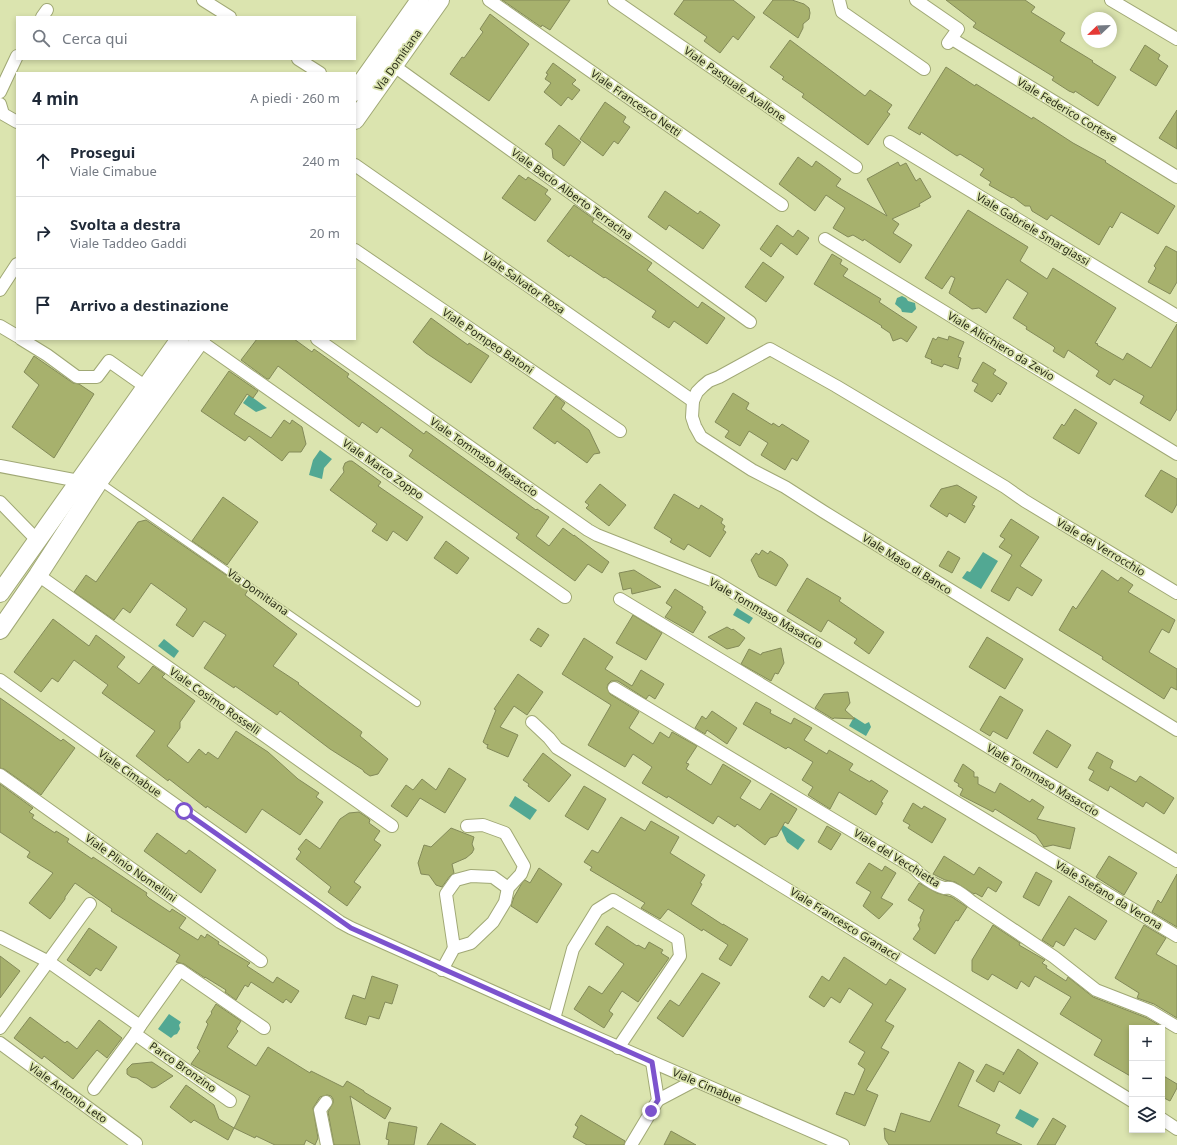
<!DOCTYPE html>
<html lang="it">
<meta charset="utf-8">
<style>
body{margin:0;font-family:"Noto Sans",sans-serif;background:#f2f2f3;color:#1f2937}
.controls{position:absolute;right:12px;bottom:12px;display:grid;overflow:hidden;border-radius:0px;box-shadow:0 2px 6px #0003}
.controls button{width:36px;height:36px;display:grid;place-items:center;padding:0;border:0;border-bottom:1px solid #e0e1e3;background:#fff;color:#1f2937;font:20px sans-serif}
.compass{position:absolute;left:1081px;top:12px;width:36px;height:36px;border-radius:50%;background:#fff;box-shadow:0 2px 6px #0003;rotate:247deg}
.stop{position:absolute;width:12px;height:12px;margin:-9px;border:3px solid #7c53cd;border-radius:50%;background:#fff}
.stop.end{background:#7c53cd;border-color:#fff;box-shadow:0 1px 4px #0008}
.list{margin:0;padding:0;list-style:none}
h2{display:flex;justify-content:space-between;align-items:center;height:52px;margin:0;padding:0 16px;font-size:17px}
h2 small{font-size:13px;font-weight:400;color:#747a83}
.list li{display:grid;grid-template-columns:26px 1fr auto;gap:12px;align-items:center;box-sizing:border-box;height:72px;padding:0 16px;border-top:1px solid #e0e1e3}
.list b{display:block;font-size:15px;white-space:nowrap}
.list p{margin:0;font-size:13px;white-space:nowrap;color:#747a83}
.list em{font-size:13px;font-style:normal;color:#747a83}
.icon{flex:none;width:22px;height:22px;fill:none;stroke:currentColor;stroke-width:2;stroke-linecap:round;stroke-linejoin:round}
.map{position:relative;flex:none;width:1177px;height:1145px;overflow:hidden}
.search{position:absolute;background:#fff;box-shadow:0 2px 6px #0003;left:16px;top:16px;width:340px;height:44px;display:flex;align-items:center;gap:10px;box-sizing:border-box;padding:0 14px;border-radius:0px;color:#747a83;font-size:15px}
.panel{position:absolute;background:#fff;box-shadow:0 2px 6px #0003;left:16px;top:72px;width:340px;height:268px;border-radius:0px}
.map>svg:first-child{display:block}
.water{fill:#52a893}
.building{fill:#a7b16d;stroke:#838a59}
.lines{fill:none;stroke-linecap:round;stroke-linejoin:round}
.lane-casing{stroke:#a0a875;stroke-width:8}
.street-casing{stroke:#a0a875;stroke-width:14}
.secondary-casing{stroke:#a0a875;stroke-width:20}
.lane{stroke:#fff;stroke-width:6}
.street{stroke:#fff;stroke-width:12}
.secondary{stroke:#fff;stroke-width:18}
.route{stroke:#7c53cd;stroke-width:5}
.labels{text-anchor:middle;stroke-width:3.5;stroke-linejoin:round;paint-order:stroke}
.street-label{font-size:11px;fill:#292c17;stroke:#dbe4af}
</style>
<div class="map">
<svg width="1177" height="1145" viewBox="0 0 1177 1145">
<rect width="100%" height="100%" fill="#dbe4af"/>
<g class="water">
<polygon points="902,296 906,298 908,301 915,303 916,309 912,313 902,312 901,309 895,304 897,298"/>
<polygon points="249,395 267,408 256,412 243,403"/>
<polygon points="320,450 332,459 324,468 322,479 309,475 313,460"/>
<polygon points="983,552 998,561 981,589 962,578 967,571 970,572"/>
<polygon points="737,608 753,618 749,624 733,615"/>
<polygon points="164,639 179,651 174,658 158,646"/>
<polygon points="854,717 865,724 869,722 871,727 866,736 849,726"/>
<polygon points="515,796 537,810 530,820 509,806"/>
<polygon points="783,825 805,840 798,850 787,842 781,829"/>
<polygon points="169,1014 181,1022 179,1025 180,1029 177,1034 174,1035 171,1038 158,1029"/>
<polygon points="1020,1109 1039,1119 1033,1128 1015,1118"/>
</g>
<g class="building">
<polygon points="502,0 570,0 550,30 542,25 541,27"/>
<polygon points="684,0 733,0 755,17 738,40 733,36 720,53 704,41 707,37 674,14"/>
<polygon points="773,0 792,0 804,4 809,8 810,13 809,19 803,24 803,28 798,38 763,13"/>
<polygon points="946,0 1025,0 1035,7 1031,12 1065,33 1060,41 1093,61 1092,62 1116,77 1098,106 1075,91 1074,93 1069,91 1052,80 1054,77 973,27 976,23"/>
<polygon points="490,14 529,44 489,101 450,74 462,57 464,58 483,32 480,29"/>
<polygon points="790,40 865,96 870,90 892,105 887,112 890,114 868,145 802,97 804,94 782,79 784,77 770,67"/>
<polygon points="1145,45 1160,55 1158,59 1168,66 1156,86 1130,70"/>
<polygon points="553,63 576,80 572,84 580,90 572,100 568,97 561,106 544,92 551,83 545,79 548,74 546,73"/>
<polygon points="946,67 975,86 976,84 1032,119 1033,117 1073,143 1106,161 1105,162 1175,206 1158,234 1121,212 1112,228 1110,226 1099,245 1051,215 1047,220 1032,211 1030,206 1025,206 1013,197 1012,198 989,185 991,182 980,175 984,169 960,154 957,156 921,132 920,135 908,128"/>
<polygon points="605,102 626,117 623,122 630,127 618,144 614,141 603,156 580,139"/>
<polygon points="1177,110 1177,149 1159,138"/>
<polygon points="559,125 581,142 564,166 553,158 552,149 545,144"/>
<polygon points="798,157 812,167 816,161 841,179 836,186 887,216 867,179 898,162 900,166 906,163 916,181 920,178 931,197 919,204 920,206 892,219 899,224 893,233 912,245 900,263 864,239 863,241 853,235 848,237 833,228 845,208 826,195 815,211 779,184"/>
<polygon points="519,175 526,180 528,177 548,190 545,194 551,199 535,221 502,198"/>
<polygon points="665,191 698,214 700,211 720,225 703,249 669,225 666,230 648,217"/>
<polygon points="574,205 594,219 592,222 652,263 647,270 698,308 702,302 725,318 707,344 674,321 669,328 652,317 656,311 605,277 604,278 570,255 569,257 547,241"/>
<polygon points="968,210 1028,247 1020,261 1047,279 1053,268 1116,308 1095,343 1098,344 1097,345 1123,360 1127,353 1151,368 1177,324 1177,409 1170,421 1140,403 1144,396 1114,379 1110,385 1096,376 1099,371 1068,350 1064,358 1053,351 1055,348 1053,346 1026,329 1027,327 1013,318 1028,293 1007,279 986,313 979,308 972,309 949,293 955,278 951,276 942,289 925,278"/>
<polygon points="777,225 793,237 798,230 809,238 797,255 781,243 771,257 760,249"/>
<polygon points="1166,246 1177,252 1177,282 1170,294 1148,282 1156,268 1154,266"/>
<polygon points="832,254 842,260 840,264 848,269 843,276 881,299 879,302 917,327 907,342 901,338 893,341 890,333 881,327 882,326 814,284"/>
<polygon points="763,262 784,277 766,302 745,287"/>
<polygon points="431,318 468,345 469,343 489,356 471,383 426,353 413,342"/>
<polygon points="949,336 964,342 958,357 961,358 958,369 944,364 942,367 931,363 932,360 925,357 933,338 936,340 938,337 948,340"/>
<polygon points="257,339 294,339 312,352 314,349 349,374 347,377 424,434 426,431 536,510 537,509 549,517 536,536 549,546 563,528 574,536 574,535 609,562 602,573 588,564 575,581 516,538 519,534 409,456 413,450 381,427 377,433 362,422 359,427 278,366 269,379 267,379 241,360"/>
<polygon points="34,356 73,383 79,384 94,394 54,458 12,427 39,385 24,372"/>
<polygon points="983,362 996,370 993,374 1007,383 1000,395 998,393 992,402 974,391 978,384 972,381"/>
<polygon points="229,371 258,391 253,398 247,394 234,414 271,438 284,420 290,424 292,420 302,427 306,444 301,452 289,452 282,461 249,436 245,441 201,411"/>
<polygon points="733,393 749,403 746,409 772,425 773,423 779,427 782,424 809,441 797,461 792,458 785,470 761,455 768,443 749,431 740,446 725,437 729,431 715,422"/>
<polygon points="556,396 565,403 561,409 589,430 600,453 594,454 587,463 557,441 555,444 533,428"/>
<polygon points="1075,409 1097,423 1079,454 1053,438 1062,424 1064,426"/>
<polygon points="349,461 352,461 381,482 378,486 423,517 407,541 393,531 387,541 372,531 377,524 330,490 344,472 343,468 345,463"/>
<polygon points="1161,470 1177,479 1177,504 1172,513 1145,496"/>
<polygon points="600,484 626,505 609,526 586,508 589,505 585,502"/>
<polygon points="957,485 977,497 972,505 975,506 965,523 949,513 947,517 930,506 941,489"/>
<polygon points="674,494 699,509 701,505 723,519 721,523 725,526 723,530 726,532 710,557 688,544 684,550 670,542 672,539 654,528"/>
<polygon points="223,497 258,522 227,565 192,541"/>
<polygon points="1011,519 1039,537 1020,566 1042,580 1032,596 1017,587 1009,601 991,591 1012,555 999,547 1005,539 1000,536"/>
<polygon points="146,520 248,590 245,595 297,634 273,666 299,683 298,684 362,732 360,736 388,759 378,774 370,776 364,772 363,770 330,749 280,711 277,715 235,686 234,688 204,668 226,635 204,621 193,637 176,625 187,609 151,583 130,613 123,608 114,620 74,592 86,575 96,582 138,522"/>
<polygon points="446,541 469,558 457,574 434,558"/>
<polygon points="762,550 768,554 770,551 783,559 788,565 776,586 759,577 751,560 756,553 759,555"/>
<polygon points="948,551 960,558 952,573 939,566"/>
<polygon points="634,570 661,587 632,594 631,588 623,590 619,573"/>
<polygon points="1102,570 1118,581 1121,577 1133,585 1128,592 1175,620 1169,633 1162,629 1149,652 1177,669 1177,690 1171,687 1164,699 1102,659 1103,657 1059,630 1073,606 1076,609"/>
<polygon points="807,578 841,598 839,601 884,632 869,654 854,643 857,639 828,620 821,632 787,611"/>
<polygon points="675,589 703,607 702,609 706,612 693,633 665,617 672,607 666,603"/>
<polygon points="633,615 662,633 646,660 616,643"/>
<polygon points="53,619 89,646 96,635 125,657 117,667 139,684 153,666 165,674 162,677 195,701 180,722 180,728 167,746 188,763 199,749 206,755 208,752 218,759 236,731 268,752 298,779 319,793 316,797 323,802 300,835 262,809 246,833 207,806 206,808 169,779 168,781 136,756 155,731 102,693 108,685 74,660 58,682 52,678 41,692 14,672"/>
<polygon points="727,627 732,630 733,629 745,638 739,646 727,649 708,637"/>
<polygon points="538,628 549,635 541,647 530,640"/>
<polygon points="987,637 1023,659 1005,689 969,667"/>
<polygon points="584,638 613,657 605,669 632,686 641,670 664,684 655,699 649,695 646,699 618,681 611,681 608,684 607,688 610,694 639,712 629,728 653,744 660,732 669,738 672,732 697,746 686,763 689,764 686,769 711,785 723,764 751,781 740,798 760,810 771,793 797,809 788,824 785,822 777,836 770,838 765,845 737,824 735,827 718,816 713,824 668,796 667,798 642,783 652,767 633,754 625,767 588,745 611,705 562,674"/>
<polygon points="781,648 784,663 778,674 775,673 771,681 741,664 749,649 761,655 762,653"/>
<polygon points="518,674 543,692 527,715 514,706 500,727 518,735 508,757 487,748 488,744 487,745 483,742 496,710 494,709"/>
<polygon points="848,692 850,703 845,710 855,719 834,718 833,719 815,708 824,694"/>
<polygon points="1000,696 1023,710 1007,739 993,731 990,736 980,730"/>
<polygon points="0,698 61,741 63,739 75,748 41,795 4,769 0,768"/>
<polygon points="756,702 771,710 770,713 791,724 794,718 812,728 804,740 827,754 829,750 853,764 849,770 870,782 871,780 888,791 881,802 883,803 876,815 839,792 830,809 808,795 813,787 802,780 813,762 788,747 786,749 743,724"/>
<polygon points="712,711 737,728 727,744 707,730 705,734 695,728 702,716 706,719"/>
<polygon points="1047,730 1071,745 1057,768 1033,753"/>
<polygon points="1097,752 1113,761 1110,768 1136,782 1140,776 1174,798 1164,814 1146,802 1143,807 1110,786 1108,791 1089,780 1094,771 1088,768"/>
<polygon points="543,753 571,775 549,802 528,786 529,784 523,780"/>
<polygon points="963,764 974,772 974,777 978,777 978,784 995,793 1000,783 1030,802 1032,799 1044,807 1037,819 1075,828 1070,849 1053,845 1044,847 1036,835 995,809 993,812 960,795 963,789 958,786 959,784 954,781"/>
<polygon points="449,768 466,779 445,813 420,798 407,817 391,806 406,785 413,790 422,779 436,790"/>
<polygon points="0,784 33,808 29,812 34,815 32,818 55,833 56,831 69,839 67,842 92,859 93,857 147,893 146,895 149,898 170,912 172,909 186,918 179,928 198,940 201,935 205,938 207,934 219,942 218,944 250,963 247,966 273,983 277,977 299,991 291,1003 286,999 283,1003 251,982 248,987 245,985 236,1000 225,992 226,990 205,977 205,978 184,964 176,962 180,955 111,911 112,909 75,883 65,897 65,899 50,919 29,903 53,873 27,857 30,852 0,832"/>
<polygon points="584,786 606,799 588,830 565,816"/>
<polygon points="913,803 922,809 924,806 946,819 932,843 908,828 910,825 903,821"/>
<polygon points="359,812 368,818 370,820 369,823 380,831 374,840 381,845 354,882 361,887 347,906 328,892 331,887 296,859 301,852 298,849 306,839 320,849 340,819 349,813"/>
<polygon points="621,817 645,831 651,821 679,837 670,853 705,875 700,883 702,884 691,904 723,925 723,924 748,939 731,966 719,959 728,945 703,929 702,931 668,909 660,919 641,908 645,903 590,870 592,867 584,862 592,850 598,853"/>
<polygon points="827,826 841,834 831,850 818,842"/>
<polygon points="451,828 474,837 472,844 474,849 472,853 466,858 452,864 454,873 450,876 442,887 436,885 429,875 421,874 418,863 424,845 431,847"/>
<polygon points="157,833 186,854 189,850 216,870 201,893 144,851"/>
<polygon points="944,856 974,875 979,867 1002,882 996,892 988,887 982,897 975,893 974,894 955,882 945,880 933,874"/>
<polygon points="1109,856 1137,873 1124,895 1096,877"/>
<polygon points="869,863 882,871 885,866 896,873 881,898 893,904 879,919 863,906 871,892 856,883"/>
<polygon points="539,868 562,884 537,923 511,906 514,897 522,883 525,880 530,883"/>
<polygon points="1036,872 1052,881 1039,906 1023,897"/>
<polygon points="1177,874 1177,927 1152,912 1158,900 1161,903"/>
<polygon points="919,883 937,893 952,897 967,907 958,921 956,920 935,954 913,939 920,929 918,925 921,920 920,918 924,910 908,900"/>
<polygon points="1069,896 1107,921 1095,940 1075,928 1064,946 1056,941 1053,947 1042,940"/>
<polygon points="993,925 1020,943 1019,945 1045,960 1042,963 1047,966 1046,968 1066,981 1068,977 1093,997 1147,1018 1164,1028 1132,1028 1132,1077 1094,1055 1102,1040 1060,1014 1071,997 1035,976 1029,987 1021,981 1017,989 992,974 988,980 972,971 972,960"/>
<polygon points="1144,925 1166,938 1156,954 1177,966 1177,1018 1154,1004 1137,998 1139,993 1115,978"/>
<polygon points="607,926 637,946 638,945 645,949 649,942 663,950 661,953 669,958 638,1002 622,991 609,1011 613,1014 604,1028 574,1009 589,986 602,994 624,964 595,944"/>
<polygon points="89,928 117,947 101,971 96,968 90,976 67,960"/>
<polygon points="0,956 20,971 0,998"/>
<polygon points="844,957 886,985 890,979 906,989 885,1021 894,1026 881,1048 889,1052 866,1090 878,1095 865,1126 836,1114 845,1092 854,1095 865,1069 858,1064 865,1052 849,1042 873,1004 849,988 840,1003 831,997 824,1007 809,997 822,976 829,981"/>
<polygon points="702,973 720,983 683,1037 657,1018 670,1000 679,1006"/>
<polygon points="372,976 398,985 392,1004 385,1002 379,1019 369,1016 366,1025 345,1018 353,995 365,999"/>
<polygon points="216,1004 241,1021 236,1029 238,1031 227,1047 256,1066 268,1047 310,1073 311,1071 343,1087 347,1081 364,1091 364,1092 391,1108 385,1119 350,1096 360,1145 334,1145 328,1112 333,1103 333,1099 331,1096 327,1095 320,1097 313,1108 318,1138 315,1145 306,1140 304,1145 275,1145 256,1136 255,1138 234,1128 250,1096 191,1064 200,1051 197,1048 208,1024 206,1022 212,1013 211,1012"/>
<polygon points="30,1017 65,1043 67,1041 77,1049 99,1020 122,1038 107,1058 97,1050 73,1079 44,1056 42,1059 14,1038"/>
<polygon points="1018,1049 1038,1063 1020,1094 999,1081 994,1092 976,1081 986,1064 1004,1073 1003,1075"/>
<polygon points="152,1062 173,1076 156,1087 152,1088 137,1078 131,1077 127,1074 127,1069 132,1064"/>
<polygon points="959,1062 974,1071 958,1106 1000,1125 996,1133 1022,1145 889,1145 885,1139 884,1128 895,1132 901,1113 930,1122"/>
<polygon points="1162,1075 1177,1084 1177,1088 1170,1101 1162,1097"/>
<polygon points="186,1085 214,1105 219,1119 234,1128 228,1140 194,1120 191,1123 170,1107"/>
<polygon points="581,1115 625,1141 624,1145 587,1145 573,1137 578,1127 575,1125"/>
<polygon points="1053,1118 1066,1126 1055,1145 1037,1145"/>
<polygon points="389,1122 417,1127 414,1145 388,1145 389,1140 386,1139"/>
<polygon points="441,1123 476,1145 427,1145"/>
<polygon points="671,1131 696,1145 664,1145"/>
</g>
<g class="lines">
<g class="lane-casing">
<polyline id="lane" points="100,482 417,703"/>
</g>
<g class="street-casing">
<g id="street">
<polyline points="203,0 230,17"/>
<polyline points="489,0 782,205"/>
<polyline points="614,0 856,167"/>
<polyline points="839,0 842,12 924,69"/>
<polyline points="916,0 958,29 948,43"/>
<polyline points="1111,0 1177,39"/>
<polyline points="42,17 47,10"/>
<polyline points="957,42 1177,177"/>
<polyline points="298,59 320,73"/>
<polyline points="394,66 750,322"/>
<polyline points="0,92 17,56"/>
<polyline points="0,104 3,114 17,122"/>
<polyline points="890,142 1177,316"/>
<polyline points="355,165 693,401"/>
<polyline points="825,239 1177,454"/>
<polyline points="355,250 620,431"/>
<polyline points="0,290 17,264"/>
<polyline points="0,326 17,336"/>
<polyline points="21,339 47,355 77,377 97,377 109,361 146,387"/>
<polyline points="317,339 588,530 597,535 714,581 1177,861"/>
<polyline points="200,341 565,597"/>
<polyline points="0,466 79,481"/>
<polyline points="0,502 37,540"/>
<polyline points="38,575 392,826"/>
<polyline points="1177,593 1025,501 1005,487 836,386 770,349 719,377 709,381 703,386 697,392 693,401 692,417 695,426 701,437 752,470 785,487 824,512 1177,730"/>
<polyline points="620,599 1177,936"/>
<polyline points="0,680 340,922 351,928 554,1019 843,1145"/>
<path d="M 614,688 L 914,868 C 921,876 933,885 944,888 C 947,888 950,887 953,889 C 960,892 966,897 972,902 L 1054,957 L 1096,990 L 1150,1011 L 1177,1027"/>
<polyline points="532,722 549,738 557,748 1132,1101"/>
<polyline points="0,775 261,961"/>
<polyline points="0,937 49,962 140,1026"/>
<polyline points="454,948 446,894 456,880 471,876 493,877 508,888"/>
<polyline points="442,970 454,948 471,943 493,922 505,902 508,888 521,874 524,866 505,833 483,825 467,826"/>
<polyline points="554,1019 573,949 597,910 613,900 678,939 680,956 618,1048"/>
<polyline points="0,1028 90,904"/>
<polyline points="135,1034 230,1101"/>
<polyline points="0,1043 136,1143"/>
<polyline points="94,1089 135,1034 140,1026 180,970 264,1028"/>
<polyline points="658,1100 694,1081"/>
<polyline points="326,1102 320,1110 327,1145"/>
<polyline points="1162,1119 1177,1129"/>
<polyline points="631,1145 658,1100 652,1062"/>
</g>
</g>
<g class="secondary-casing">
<g id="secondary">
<polyline points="355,92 420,0"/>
<polyline points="355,120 440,0"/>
<polyline points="0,593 180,339"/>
<polyline points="0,630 38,575 99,481 201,339"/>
</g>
</g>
<use href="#lane" class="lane"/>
<use href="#street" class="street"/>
<use href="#secondary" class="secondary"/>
</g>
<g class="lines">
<polyline class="route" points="184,811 351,928 652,1062 658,1100 651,1111"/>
</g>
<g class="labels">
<g class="street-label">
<text transform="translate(398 60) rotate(-55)" y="4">Via Domitiana</text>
<text transform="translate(735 84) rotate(35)" y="4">Viale Pasquale Avallone</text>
<text transform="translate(636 103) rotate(35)" y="4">Viale Francesco Netti</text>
<text transform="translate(1067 110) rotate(31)" y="4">Viale Federico Cortese</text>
<text transform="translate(572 194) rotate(36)" y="4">Viale Bacio Alberto Terracina</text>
<text transform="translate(1033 229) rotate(31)" y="4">Viale Gabriele Smargiassi</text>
<text transform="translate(524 283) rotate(35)" y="4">Viale Salvator Rosa</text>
<text transform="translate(488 341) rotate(34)" y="4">Viale Pompeo Batoni</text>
<text transform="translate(1001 346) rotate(31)" y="4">Viale Altichiero da Zevio</text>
<text transform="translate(484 457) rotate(35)" y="4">Viale Tommaso Masaccio</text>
<text transform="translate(383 469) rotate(35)" y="4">Viale Marco Zoppo</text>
<text transform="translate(1101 547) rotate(31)" y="4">Viale del Verrocchio</text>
<text transform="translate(907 564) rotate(32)" y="4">Viale Maso di Banco</text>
<text transform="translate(258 592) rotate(35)" y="4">Via Domitiana</text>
<text transform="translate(766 613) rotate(30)" y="4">Viale Tommaso Masaccio</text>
<text transform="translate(215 701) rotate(35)" y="4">Viale Cosimo Rosselli</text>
<text transform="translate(130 773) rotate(35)" y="4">Viale Cimabue</text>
<text transform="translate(1043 780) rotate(31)" y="4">Viale Tommaso Masaccio</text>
<text transform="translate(897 858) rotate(32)" y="4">Viale del Vecchietta</text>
<text transform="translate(131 868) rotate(35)" y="4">Viale Plinio Nomellini</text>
<text transform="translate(1109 895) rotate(31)" y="4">Viale Stefano da Verona</text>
<text transform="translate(845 924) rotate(32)" y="4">Viale Francesco Granacci</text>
<text transform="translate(183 1067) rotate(35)" y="4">Parco Bronzino</text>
<text transform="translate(707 1086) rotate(23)" y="4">Viale Cimabue</text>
<text transform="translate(68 1093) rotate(36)" y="4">Viale Antonio Leto</text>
</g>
</g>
</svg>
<div class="controls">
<button>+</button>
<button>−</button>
<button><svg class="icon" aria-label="layers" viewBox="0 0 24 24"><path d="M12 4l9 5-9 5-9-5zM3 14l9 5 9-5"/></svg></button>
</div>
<svg class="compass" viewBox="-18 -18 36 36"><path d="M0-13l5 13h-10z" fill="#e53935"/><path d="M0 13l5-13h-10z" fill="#747a83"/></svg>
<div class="stop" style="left:184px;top:811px"></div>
<div class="stop end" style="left:651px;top:1111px"></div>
<div class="search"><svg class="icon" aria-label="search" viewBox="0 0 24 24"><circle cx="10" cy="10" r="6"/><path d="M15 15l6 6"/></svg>Cerca qui</div>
<section class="panel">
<h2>4 min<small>A piedi · 260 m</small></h2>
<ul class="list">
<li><svg class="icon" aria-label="ahead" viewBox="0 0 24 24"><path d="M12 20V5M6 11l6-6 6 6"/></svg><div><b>Prosegui</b><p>Viale Cimabue</p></div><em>240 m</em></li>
<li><svg class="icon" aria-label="right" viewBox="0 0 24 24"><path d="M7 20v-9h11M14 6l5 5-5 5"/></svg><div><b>Svolta a destra</b><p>Viale Taddeo Gaddi</p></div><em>20 m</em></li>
<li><svg class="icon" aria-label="arrive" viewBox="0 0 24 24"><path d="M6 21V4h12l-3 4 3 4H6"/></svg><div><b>Arrivo a destinazione</b></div></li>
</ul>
</section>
</div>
